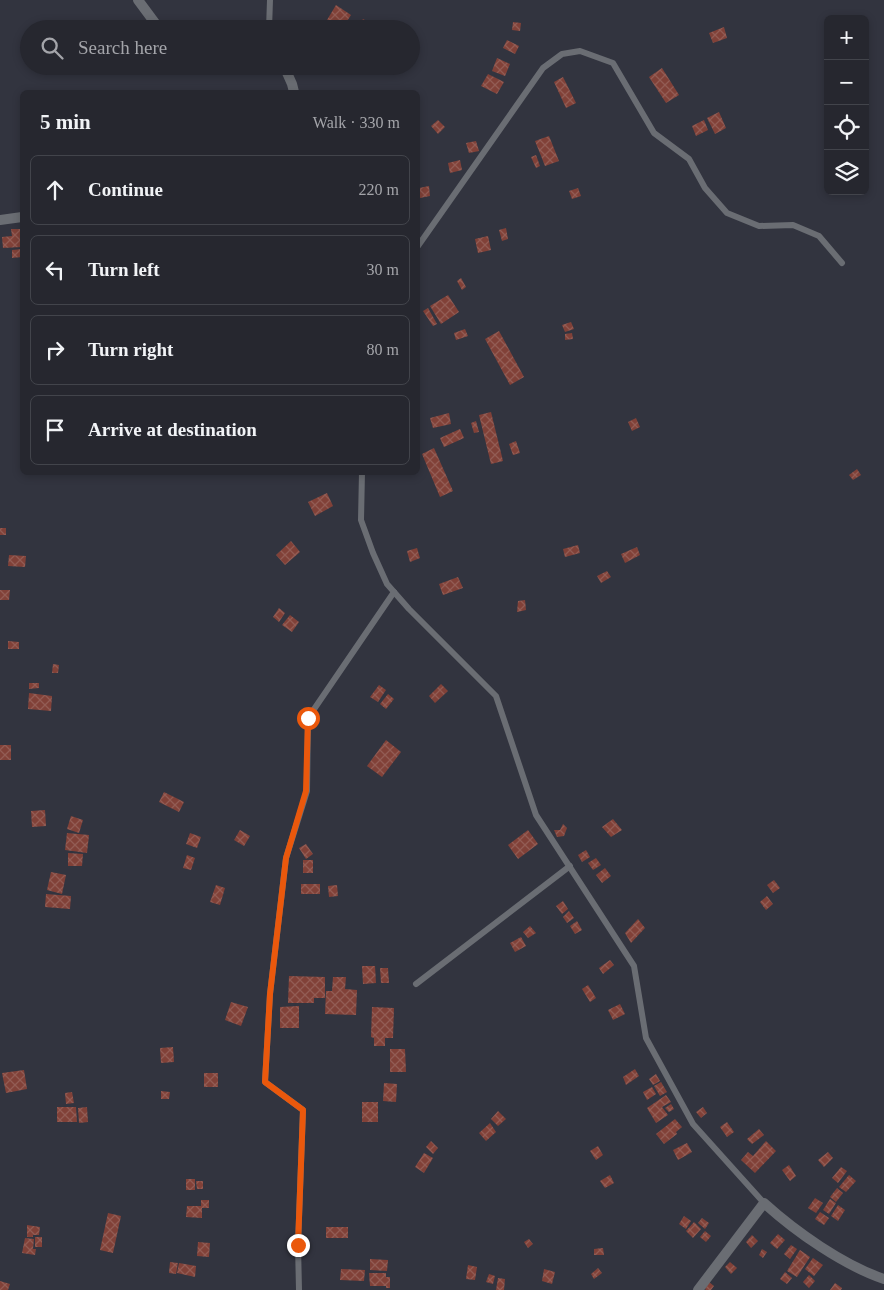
<!DOCTYPE html>
<meta charset="utf-8">
<style>
body{margin:0;font-family:Georgia,serif;background:#32333b;color:#f1f3f6}
.controls{position:absolute;right:15px;top:15px;display:grid;overflow:hidden;border-radius:8px;box-shadow:0 2px 8px #0003}
.controls button{width:45px;height:45px;display:grid;place-items:center;padding:0;border:0;border-bottom:1px solid #42444b;background:#26272f;color:#f1f3f6;font:25px sans-serif}
.stop{position:absolute;width:15px;height:15px;margin:-11px;border:4px solid #ea580c;border-radius:50%;background:#fff}
.stop.end{background:#ea580c;border-color:#fff;box-shadow:0 1px 5px #0008}
.list{margin:0;padding:0;list-style:none}
h2{display:flex;justify-content:space-between;align-items:center;height:65px;margin:0;padding:0 20px;font-size:21px}
h2 small{font-size:16px;font-weight:400;color:#a4a5aa}
.list li{display:grid;grid-template-columns:32px 1fr auto;gap:15px;align-items:center;box-sizing:border-box;height:70px;margin:0 10px 10px;padding:0 10px;border:1px solid #42444b;border-radius:8px}
.list b{display:block;font-size:19px;white-space:nowrap}
.list em{font-size:16px;font-style:normal;color:#a4a5aa}
.icon{flex:none;width:28px;height:28px;fill:none;stroke:currentColor;stroke-width:2;stroke-linecap:round;stroke-linejoin:round}
.map{position:relative;flex:none;width:884px;height:1290px;overflow:hidden}
.search{position:absolute;background:#26272f;box-shadow:0 2px 8px #0003;left:20px;top:20px;width:400px;height:55px;display:flex;align-items:center;gap:12px;box-sizing:border-box;padding:0 18px;border-radius:28px;color:#a4a5aa;font-size:19px}
.panel{position:absolute;background:#26272f;box-shadow:0 2px 8px #0003;left:20px;top:90px;width:400px;height:385px;border-radius:8px}
.map>svg:first-child{display:block}
.building{fill:url(#building-cross-hatch)}
.lines{fill:none;stroke-linecap:round;stroke-linejoin:round}
.lane{stroke:#6a6d73;stroke-width:6}
.street{stroke:#6a6d73;stroke-width:10}
.route{stroke:#ea580c;stroke-width:6}
</style>
<div class="map">
<svg width="884" height="1290" viewBox="0 0 884 1290">
<defs>
<pattern id="building-cross-hatch" width="8" height="8" patternUnits="userSpaceOnUse" patternTransform="scale(1.25)"><rect width="8" height="8" fill="#814138"/><path d="M0 0l8 8M0 8l8-8" fill="none" stroke="#925c54"/></pattern>
</defs>
<rect width="100%" height="100%" fill="#32343f"/>
<g class="building">
<polygon points="336,5 351,15 342,29 327,20"/>
<polygon points="363,19 372,24 369,29 357,29"/>
<polygon points="513,22 521,23 520,31 512,30"/>
<polygon points="724,27 727,38 713,43 709,33"/>
<polygon points="507,40 519,46 515,54 503,48"/>
<polygon points="497,58 510,64 505,76 492,71"/>
<polygon points="662,68 679,95 666,103 649,77"/>
<polygon points="488,74 504,82 497,94 481,86"/>
<polygon points="563,77 576,103 566,108 554,82"/>
<polygon points="719,112 726,128 715,134 707,118"/>
<polygon points="438,120 445,127 438,134 431,126"/>
<polygon points="704,120 708,130 696,136 692,126"/>
<polygon points="549,136 559,161 545,166 535,141"/>
<polygon points="476,141 479,151 469,153 466,143"/>
<polygon points="536,155 540,166 536,168 531,157"/>
<polygon points="460,160 462,170 450,173 448,163"/>
<polygon points="429,186 430,196 420,198 419,188"/>
<polygon points="578,188 581,196 572,199 569,191"/>
<polygon points="506,228 508,239 502,241 499,230"/>
<polygon points="11,229 20,229 22,247 3,248 2,237 12,236"/>
<polygon points="488,236 491,250 478,253 475,239"/>
<polygon points="22,249 22,257 12,258 12,250"/>
<polygon points="461,278 466,287 462,290 457,281"/>
<polygon points="448,295 459,312 441,324 430,306"/>
<polygon points="428,308 437,324 433,326 423,311"/>
<polygon points="571,322 574,329 565,332 562,325"/>
<polygon points="465,329 468,336 456,340 454,333"/>
<polygon points="499,331 524,377 510,385 485,339"/>
<polygon points="572,333 573,339 565,340 565,334"/>
<polygon points="491,412 503,461 491,464 479,415"/>
<polygon points="449,413 451,424 433,428 430,418"/>
<polygon points="636,418 640,427 632,431 628,422"/>
<polygon points="476,421 479,432 474,433 471,423"/>
<polygon points="460,429 464,438 444,447 440,438"/>
<polygon points="516,441 520,453 513,455 509,444"/>
<polygon points="434,448 453,491 440,497 422,454"/>
<polygon points="857,469 861,475 853,480 849,475"/>
<polygon points="327,493 333,506 315,516 308,502"/>
<rect x="0" y="528" width="6" height="7"/>
<polygon points="291,541 300,552 285,565 276,555"/>
<polygon points="578,545 580,553 565,557 563,549"/>
<polygon points="637,547 640,555 625,563 621,554"/>
<polygon points="417,548 420,558 410,562 407,551"/>
<polygon points="9,555 26,556 25,567 8,566"/>
<polygon points="607,571 611,577 601,583 597,576"/>
<polygon points="458,577 463,588 443,595 439,584"/>
<polygon points="0,590 10,590 9,600 0,600"/>
<polygon points="525,600 526,610 517,612 518,601"/>
<polygon points="279,608 285,613 279,622 273,617"/>
<polygon points="290,615 299,622 292,632 282,625"/>
<polygon points="8,641 19,642 19,649 8,649"/>
<polygon points="53,664 59,665 58,673 52,673"/>
<polygon points="29,683 39,683 39,688 29,689"/>
<polygon points="441,684 448,691 435,703 429,696"/>
<polygon points="379,685 386,690 378,702 370,697"/>
<polygon points="29,693 52,696 51,711 28,709"/>
<polygon points="388,694 394,699 386,709 380,704"/>
<polygon points="386,740 401,752 382,777 367,766"/>
<rect x="0" y="745" width="11" height="15"/>
<polygon points="164,792 184,802 179,812 159,802"/>
<polygon points="45,810 46,826 32,827 31,811"/>
<polygon points="71,816 83,820 79,833 67,829"/>
<polygon points="613,819 622,830 611,837 602,827"/>
<polygon points="563,824 567,828 564,836 557,837 554,830 560,830"/>
<polygon points="240,830 250,836 244,846 234,840"/>
<polygon points="528,830 538,844 518,859 508,845"/>
<polygon points="67,833 89,835 87,853 65,850"/>
<polygon points="190,833 201,837 197,848 186,844"/>
<polygon points="306,844 313,854 306,859 299,848"/>
<polygon points="586,850 590,857 582,862 578,855"/>
<polygon points="68,853 83,854 82,866 68,866"/>
<polygon points="187,855 195,858 191,870 183,868"/>
<polygon points="596,858 601,865 593,870 588,863"/>
<rect x="303" y="860" width="10" height="13"/>
<polygon points="605,868 611,876 602,883 596,875"/>
<polygon points="51,872 66,875 62,894 47,890"/>
<polygon points="774,880 780,888 773,893 767,885"/>
<rect x="301" y="884" width="19" height="10"/>
<polygon points="216,885 225,888 220,905 210,902"/>
<polygon points="337,885 338,896 329,897 328,886"/>
<polygon points="46,894 71,896 70,909 45,907"/>
<polygon points="767,896 773,904 766,910 760,902"/>
<polygon points="563,901 568,909 562,914 556,906"/>
<polygon points="569,911 574,918 567,923 563,917"/>
<polygon points="638,919 645,928 631,943 625,933"/>
<polygon points="577,921 582,930 575,934 570,926"/>
<polygon points="530,926 536,933 528,938 523,932"/>
<polygon points="521,937 526,946 515,952 510,943"/>
<polygon points="610,960 614,965 603,974 599,968"/>
<polygon points="362,966 375,966 376,983 363,984"/>
<polygon points="380,968 388,968 389,983 381,983"/>
<polygon points="289,976 325,977 325,998 314,998 314,1003 288,1003"/>
<polygon points="333,977 346,977 345,989 357,990 356,1015 325,1014 326,991 332,991"/>
<polygon points="588,985 596,998 590,1002 582,989"/>
<polygon points="231,1002 248,1007 241,1026 225,1020"/>
<polygon points="620,1004 625,1014 613,1020 608,1010"/>
<polygon points="299,1006 299,1028 280,1028 280,1007"/>
<polygon points="372,1007 394,1008 393,1038 385,1038 385,1046 374,1046 374,1038 371,1037"/>
<polygon points="173,1047 174,1062 161,1063 160,1048"/>
<polygon points="390,1049 405,1049 406,1072 390,1072"/>
<polygon points="635,1069 639,1076 626,1085 623,1077"/>
<polygon points="24,1070 27,1089 6,1093 2,1073"/>
<rect x="204" y="1073" width="14" height="14"/>
<polygon points="656,1074 660,1081 653,1085 649,1079"/>
<polygon points="661,1082 667,1092 660,1096 654,1086"/>
<polygon points="384,1083 397,1084 396,1102 383,1101"/>
<polygon points="652,1087 656,1094 647,1100 643,1092"/>
<polygon points="161,1091 170,1092 169,1099 161,1099"/>
<polygon points="72,1092 74,1103 66,1104 65,1093"/>
<polygon points="666,1095 671,1102 662,1107 668,1115 656,1123 647,1108"/>
<rect x="362" y="1102" width="16" height="20"/>
<polygon points="671,1104 674,1109 669,1112 665,1108"/>
<polygon points="57,1107 76,1107 77,1122 57,1122"/>
<polygon points="87,1107 88,1122 79,1123 78,1108"/>
<polygon points="703,1107 707,1113 701,1118 696,1112"/>
<polygon points="498,1111 506,1119 498,1126 491,1119"/>
<polygon points="675,1119 682,1127 676,1132 677,1134 664,1144 656,1134"/>
<polygon points="727,1122 734,1132 727,1137 720,1127"/>
<polygon points="490,1123 496,1132 486,1141 479,1133"/>
<polygon points="759,1129 764,1135 752,1144 747,1139"/>
<polygon points="431,1141 438,1148 433,1154 426,1147"/>
<polygon points="766,1141 776,1151 755,1173 741,1160 748,1152 753,1156"/>
<polygon points="687,1143 692,1152 678,1160 673,1150"/>
<polygon points="598,1146 603,1155 596,1160 590,1151"/>
<polygon points="828,1152 833,1158 824,1167 818,1160"/>
<polygon points="424,1153 433,1158 424,1173 415,1167"/>
<polygon points="789,1165 796,1176 790,1181 782,1170"/>
<polygon points="841,1167 847,1171 838,1183 832,1178"/>
<polygon points="610,1175 614,1183 605,1188 600,1181"/>
<polygon points="849,1175 856,1181 846,1192 839,1187"/>
<rect x="186" y="1179" width="9" height="11"/>
<polygon points="196,1181 203,1181 203,1189 197,1189"/>
<polygon points="837,1188 843,1193 836,1202 830,1197"/>
<polygon points="815,1198 823,1203 816,1213 808,1208"/>
<polygon points="830,1199 836,1203 829,1214 823,1210"/>
<polygon points="201,1200 209,1200 209,1208 202,1208 202,1218 186,1217 187,1206 201,1206"/>
<polygon points="838,1205 845,1210 838,1221 831,1216"/>
<polygon points="820,1212 829,1218 824,1225 815,1219"/>
<polygon points="108,1213 121,1216 113,1253 100,1250"/>
<polygon points="684,1216 691,1221 686,1229 679,1224"/>
<polygon points="702,1218 709,1223 705,1229 698,1223"/>
<polygon points="694,1222 701,1229 693,1238 686,1231"/>
<polygon points="27,1225 40,1227 39,1235 33,1235 33,1237 27,1237"/>
<rect x="326" y="1227" width="22" height="11"/>
<polygon points="705,1231 711,1236 706,1242 700,1237"/>
<polygon points="778,1234 785,1240 777,1249 770,1243"/>
<polygon points="752,1235 758,1241 751,1248 746,1242"/>
<rect x="35" y="1237" width="7" height="10"/>
<polygon points="25,1238 34,1239 33,1249 36,1249 35,1255 22,1253"/>
<polygon points="529,1239 533,1244 528,1248 524,1242"/>
<polygon points="198,1242 210,1243 209,1257 197,1256"/>
<polygon points="791,1245 797,1249 790,1259 784,1254"/>
<polygon points="603,1248 604,1255 594,1255 594,1249"/>
<polygon points="762,1249 767,1252 763,1258 759,1255"/>
<polygon points="800,1250 810,1257 797,1277 787,1271"/>
<polygon points="813,1258 823,1265 814,1276 805,1269"/>
<polygon points="370,1259 388,1260 387,1271 370,1270"/>
<polygon points="170,1262 178,1263 176,1274 169,1273"/>
<polygon points="730,1262 737,1268 731,1274 725,1267"/>
<polygon points="179,1263 196,1266 195,1277 177,1273"/>
<polygon points="468,1265 477,1267 475,1280 466,1279"/>
<polygon points="598,1268 602,1273 594,1279 591,1274"/>
<polygon points="341,1269 365,1270 364,1281 340,1280"/>
<polygon points="544,1269 555,1272 552,1284 542,1281"/>
<polygon points="785,1272 792,1278 787,1284 780,1279"/>
<polygon points="369,1273 386,1273 386,1277 390,1277 390,1288 386,1288 386,1286 370,1286"/>
<polygon points="489,1274 495,1276 493,1284 486,1282"/>
<polygon points="809,1275 815,1281 809,1288 803,1282"/>
<polygon points="498,1278 505,1279 504,1290 496,1290"/>
<polygon points="0,1281 10,1284 8,1290 0,1290"/>
<polygon points="709,1282 714,1286 711,1290 706,1290 705,1289"/>
<polygon points="835,1283 842,1288 841,1290 830,1290"/>
</g>
<g class="lines">
<g class="lane">
<polyline points="269,29 270,0"/>
<polyline points="418,246 543,68 562,54 580,51 613,63 654,133 689,159 705,188 727,213 759,226 793,225 819,236 842,263"/>
<polyline points="362,472 361,520 373,553 387,584 409,609 496,696 536,815 634,966 646,1038 693,1124 764,1203"/>
<polyline points="416,984 570,866"/>
<polyline points="299,1290 298,1245 303,1110 265,1082 270,994 286,858 307,791 308,718 394,592"/>
</g>
<g class="street">
<polyline points="138,0 158,27 180,29"/>
<polyline points="284,66 292,84 294,92"/>
<polyline points="0,220 22,217"/>
<path d="M 698,1290 L 764,1203 C 796,1232 843,1265 884,1279"/>
</g>
</g>
<g class="lines">
<polyline class="route" points="298,1245 303,1110 265,1082 270,994 286,858 306,791 308,718"/>
</g>
</svg>
<div class="controls">
<button>+</button>
<button>−</button>
<button><svg class="icon" aria-label="locate" viewBox="0 0 24 24"><circle cx="12" cy="12" r="6"/><path d="M12 2v4M12 18v4M2 12h4M18 12h4"/></svg></button>
<button><svg class="icon" aria-label="layers" viewBox="0 0 24 24"><path d="M12 4l9 5-9 5-9-5zM3 14l9 5 9-5"/></svg></button>
</div>
<div class="stop" style="left:308px;top:718px"></div>
<div class="stop end" style="left:298px;top:1245px"></div>
<div class="search"><svg class="icon" aria-label="search" viewBox="0 0 24 24"><circle cx="10" cy="10" r="6"/><path d="M15 15l6 6"/></svg>Search here</div>
<section class="panel">
<h2>5 min<small>Walk · 330 m</small></h2>
<ul class="list">
<li><svg class="icon" aria-label="ahead" viewBox="0 0 24 24"><path d="M12 20V5M6 11l6-6 6 6"/></svg><div><b>Continue</b></div><em>220 m</em></li>
<li><svg class="icon" aria-label="left" viewBox="0 0 24 24"><path d="M17 20v-9H6M10 6l-5 5 5 5"/></svg><div><b>Turn left</b></div><em>30 m</em></li>
<li><svg class="icon" aria-label="right" viewBox="0 0 24 24"><path d="M7 20v-9h11M14 6l5 5-5 5"/></svg><div><b>Turn right</b></div><em>80 m</em></li>
<li><svg class="icon" aria-label="arrive" viewBox="0 0 24 24"><path d="M6 21V4h12l-3 4 3 4H6"/></svg><div><b>Arrive at destination</b></div></li>
</ul>
</section>
</div>
